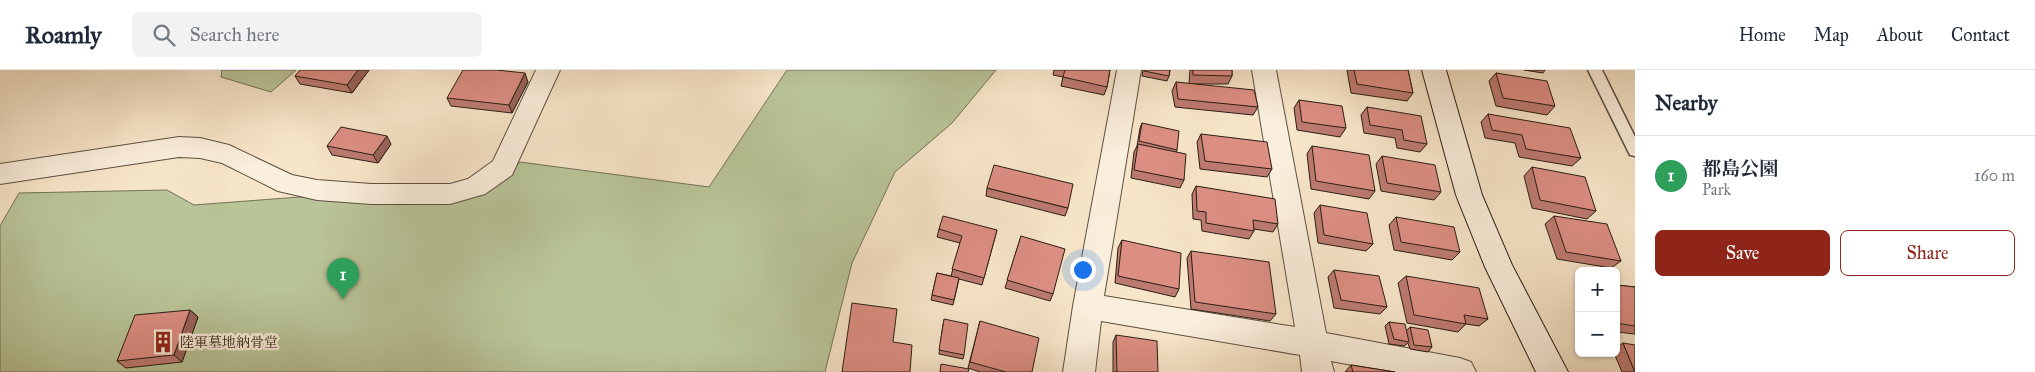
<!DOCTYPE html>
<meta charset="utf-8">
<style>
body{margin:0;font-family:"IM FELL Great Primer","Noto Serif JP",serif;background:#f2f2f3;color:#1f2937}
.controls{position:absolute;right:15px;bottom:15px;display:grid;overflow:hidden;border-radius:8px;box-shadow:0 1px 4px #0004}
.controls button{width:45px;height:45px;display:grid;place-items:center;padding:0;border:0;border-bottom:1px solid #e0e1e3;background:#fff;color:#1f2937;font:25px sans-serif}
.you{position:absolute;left:1082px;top:199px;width:18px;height:18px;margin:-12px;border:4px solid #fff;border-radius:50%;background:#1a73e8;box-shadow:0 0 0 8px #1a73e833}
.badge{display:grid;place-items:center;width:32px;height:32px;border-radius:50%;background:#8f2418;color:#fff;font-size:16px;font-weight:700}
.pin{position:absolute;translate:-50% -41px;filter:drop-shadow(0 1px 2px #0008)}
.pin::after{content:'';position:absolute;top:26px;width:18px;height:15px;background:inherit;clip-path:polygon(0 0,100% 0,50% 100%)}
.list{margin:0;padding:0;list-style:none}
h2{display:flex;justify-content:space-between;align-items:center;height:65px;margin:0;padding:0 20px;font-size:21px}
h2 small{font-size:16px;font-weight:400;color:#747a83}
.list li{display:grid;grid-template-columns:32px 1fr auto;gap:15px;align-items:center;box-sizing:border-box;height:80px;padding:0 20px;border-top:1px solid #e0e1e3}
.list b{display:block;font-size:19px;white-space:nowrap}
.list p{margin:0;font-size:16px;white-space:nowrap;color:#747a83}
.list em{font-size:16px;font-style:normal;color:#747a83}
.actions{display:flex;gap:10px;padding:15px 20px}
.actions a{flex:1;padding:11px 0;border:1px solid #8f2418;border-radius:8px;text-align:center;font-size:18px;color:#8f2418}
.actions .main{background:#8f2418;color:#fff}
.icon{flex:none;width:28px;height:28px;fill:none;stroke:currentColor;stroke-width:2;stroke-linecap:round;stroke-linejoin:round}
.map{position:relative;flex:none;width:1635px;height:302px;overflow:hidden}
header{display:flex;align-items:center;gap:30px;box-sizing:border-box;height:70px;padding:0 25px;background:#fff;border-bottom:1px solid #e0e1e3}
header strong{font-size:24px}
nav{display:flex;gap:28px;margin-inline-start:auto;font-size:18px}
.search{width:350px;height:45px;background:#f2f2f3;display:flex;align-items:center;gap:12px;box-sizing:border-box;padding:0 18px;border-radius:8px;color:#747a83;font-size:19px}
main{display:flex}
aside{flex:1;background:#fff}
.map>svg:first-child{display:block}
.green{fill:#b9c599;stroke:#727256}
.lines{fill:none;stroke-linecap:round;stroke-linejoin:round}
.lane-casing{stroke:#5d5040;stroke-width:3}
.street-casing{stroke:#5d5040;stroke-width:2}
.secondary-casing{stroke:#2a1e12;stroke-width:2}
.lane{fill:#faeedc;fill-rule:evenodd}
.street{fill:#faeedc;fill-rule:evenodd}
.secondary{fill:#faeedc;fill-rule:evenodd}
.wall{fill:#bd7a71;stroke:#2a1e12}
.shaded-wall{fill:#9a635c;stroke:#2a1e12}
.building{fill:#dc8e83;stroke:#2a1e12}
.labels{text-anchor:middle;stroke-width:5;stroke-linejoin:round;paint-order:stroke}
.poi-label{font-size:14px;fill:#2a1e12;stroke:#faeedc;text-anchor:start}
</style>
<header>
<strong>Roamly</strong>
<div class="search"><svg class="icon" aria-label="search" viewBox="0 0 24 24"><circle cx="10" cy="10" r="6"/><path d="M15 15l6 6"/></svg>Search here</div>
<nav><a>Home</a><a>Map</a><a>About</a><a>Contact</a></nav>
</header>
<main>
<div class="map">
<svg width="1635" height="302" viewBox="0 0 1635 302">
<rect width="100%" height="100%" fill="#f7e5c9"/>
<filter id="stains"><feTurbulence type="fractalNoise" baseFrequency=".004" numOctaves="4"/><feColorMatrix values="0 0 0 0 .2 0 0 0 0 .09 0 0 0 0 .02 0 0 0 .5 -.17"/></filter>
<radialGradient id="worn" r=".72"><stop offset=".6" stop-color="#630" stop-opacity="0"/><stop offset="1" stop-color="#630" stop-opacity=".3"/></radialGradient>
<g class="green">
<polygon points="222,0 296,0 271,22 221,7"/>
<polygon points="787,0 996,0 952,53 895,102 852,193 825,302 0,302 0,156 19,123 167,120 194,135 313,126 488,121 520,92 709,117"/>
</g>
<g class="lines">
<g class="lane-casing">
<polygon id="lane" points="1588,0 1602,0 1635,67 1635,86 1630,85 1628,81"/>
</g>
<g class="street-casing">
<g id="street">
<polygon points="536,0 560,0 512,105 485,124 450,134 371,134 317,130 278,121 222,93 200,88 179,87 0,114 0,94 179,67 200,68 229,75 292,105 317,110 371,114 450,114 468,109 493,91"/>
<polygon points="1117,0 1141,0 1104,226 1295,257 1252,0 1276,0 1326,263 1460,288 1471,292 1476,302 1389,302 1331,291 1334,302 1302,302 1300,285 1101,251 1095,302 1063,302 1073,236"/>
</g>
</g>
<g class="secondary-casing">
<polygon id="secondary" points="1422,0 1446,0 1482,125 1512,195 1568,302 1536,302 1485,197 1456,125"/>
</g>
<use href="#lane" class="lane"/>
<use href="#street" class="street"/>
<use href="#secondary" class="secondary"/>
</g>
<g class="wall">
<polygon points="369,0 352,23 300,14 295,6"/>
<polygon points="1054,0 1110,0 1107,17 1104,25 1061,16 1063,7 1053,5"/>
<polygon points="1143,0 1170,0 1169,6 1167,11 1142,6"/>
<polygon points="1190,0 1232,0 1232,6 1228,14 1193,14 1258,37 1253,45 1175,37 1172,21 1176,12 1189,14"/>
<polygon points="1347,0 1408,0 1413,23 1407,31 1351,23"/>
<polygon points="1524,0 1545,0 1543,3"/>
<polygon points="1496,3 1555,36 1547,45 1496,36 1489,11"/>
<polygon points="528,12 512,43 451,36 447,28"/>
<polygon points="1299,30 1346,58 1340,67 1297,60 1294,38"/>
<polygon points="1367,37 1427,74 1420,82 1397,78 1395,68 1364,63 1361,45"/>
<polygon points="1488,44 1581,88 1572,96 1519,87 1515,73 1485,68 1481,52"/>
<polygon points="1142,53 1177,80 1176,82 1184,110 1180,118 1131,108 1134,82 1137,76 1140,58"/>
<polygon points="1201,64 1272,99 1267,107 1200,99 1197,72"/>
<polygon points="391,74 378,93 332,85 327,76"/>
<polygon points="1312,76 1375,121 1369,129 1311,119 1307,84"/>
<polygon points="1382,86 1441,122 1434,130 1381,121 1376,94"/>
<polygon points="1532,97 1596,141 1587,149 1532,138 1524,106"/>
<polygon points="1196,116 1278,154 1273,162 1254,159 1254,161 1249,169 1202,161 1201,150 1193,149 1192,124"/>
<polygon points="987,118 1068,138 1065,146 986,126"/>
<polygon points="1320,135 1373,174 1366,181 1318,173 1314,143"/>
<polygon points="1554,146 1621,191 1611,198 1557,189 1545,154"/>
<polygon points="1396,147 1460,182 1452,190 1394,180 1389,155"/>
<polygon points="939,159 997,160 982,215 959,209 953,235 931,230 937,203 951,206 960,173 937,167"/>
<polygon points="1021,166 1053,224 1050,231 1005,218"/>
<polygon points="1122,170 1179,219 1175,227 1115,213 1118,178"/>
<polygon points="1191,181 1276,244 1270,251 1191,239 1187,188"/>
<polygon points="1334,200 1387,237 1380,244 1334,238 1328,207"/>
<polygon points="1406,206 1488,249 1479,256 1466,254 1458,262 1407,253 1398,213"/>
<polygon points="1616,215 1635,217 1635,264 1616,262"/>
<polygon points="190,240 198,247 182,292 126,298 117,291"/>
<polygon points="980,251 1032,302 980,302 968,298"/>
<polygon points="1389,252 1406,261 1410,257 1432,277 1428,282 1410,279 1408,273 1404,276 1389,274 1385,256"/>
<polygon points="943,254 964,285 963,289 939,284"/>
<polygon points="1116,265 1158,302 1113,302 1113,272"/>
<polygon points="1623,273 1635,302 1622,302 1614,283 1616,283 1616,278"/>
<polygon points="1351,295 1395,302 1345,302"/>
</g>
<g class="shaded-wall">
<polygon points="358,0 369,0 352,23 347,15"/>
<polygon points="525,3 528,12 512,43 509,35"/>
<polygon points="387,66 391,74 378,93 373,85"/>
<polygon points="190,240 198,247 182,292 174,285"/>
</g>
<g class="building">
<polygon points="300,0 358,0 347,15 295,6"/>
<polygon points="463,0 496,0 525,3 509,35 447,28"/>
<polygon points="1065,0 1110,0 1107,17 1063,7"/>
<polygon points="1145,0 1170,0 1169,6 1144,1"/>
<polygon points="1193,0 1232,0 1232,6 1193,5"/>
<polygon points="1354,0 1408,0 1413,23 1357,14"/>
<polygon points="1496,3 1547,11 1555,36 1503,28"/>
<polygon points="1176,12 1254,20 1258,37 1178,29"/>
<polygon points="1299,30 1342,36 1346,58 1302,52"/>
<polygon points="1367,37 1421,46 1427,74 1404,70 1402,60 1370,55"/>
<polygon points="1488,44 1570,58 1581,88 1526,79 1522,65 1492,60"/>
<polygon points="1142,53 1179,61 1177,80 1139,71"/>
<polygon points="341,57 387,66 373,85 327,76"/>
<polygon points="1201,64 1267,72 1272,99 1205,91"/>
<polygon points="1138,74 1186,84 1184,110 1134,100"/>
<polygon points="1312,76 1369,85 1375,121 1316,111"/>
<polygon points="1382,86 1435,95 1441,122 1387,113"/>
<polygon points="994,95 1073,114 1068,138 987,118"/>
<polygon points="1532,97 1585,107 1596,141 1540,130"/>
<polygon points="1196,116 1275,129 1278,154 1253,150 1254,161 1206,153 1206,142 1197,141"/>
<polygon points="1320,135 1367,143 1373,174 1324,165"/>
<polygon points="943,146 997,160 984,208 952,199 962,166 939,159"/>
<polygon points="1554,146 1607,154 1621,191 1566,182"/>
<polygon points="1396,147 1454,157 1460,182 1401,172"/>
<polygon points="1021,166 1065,179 1053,224 1007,210"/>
<polygon points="1122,170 1181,183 1179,219 1118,206"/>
<polygon points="1191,181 1269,192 1276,244 1195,232"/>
<polygon points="1334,200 1379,206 1387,237 1341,230"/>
<polygon points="937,203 959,208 954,230 932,225"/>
<polygon points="1406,206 1479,218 1488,249 1464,245 1466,254 1414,245"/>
<polygon points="1616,215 1635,217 1635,256 1616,253"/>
<polygon points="852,233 897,239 893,272 912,275 910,302 842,302"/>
<polygon points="190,240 174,285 117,291 135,245"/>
<polygon points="944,249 968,254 964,285 939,280"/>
<polygon points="980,251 1039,268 1032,302 1006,302 970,292"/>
<polygon points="1389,252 1405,254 1409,272 1394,269"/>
<polygon points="1410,257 1428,260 1432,277 1414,275"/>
<polygon points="1116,265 1157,271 1158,302 1117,302"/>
<polygon points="1623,273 1635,275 1635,302"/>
<polygon points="941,294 969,299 968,302 940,302"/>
<polygon points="1351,295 1395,302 1353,302"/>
</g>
<defs>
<g id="building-bare" transform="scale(1.725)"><path d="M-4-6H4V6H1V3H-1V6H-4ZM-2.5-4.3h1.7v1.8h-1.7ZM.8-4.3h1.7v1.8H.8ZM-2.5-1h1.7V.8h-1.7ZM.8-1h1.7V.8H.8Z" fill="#8f2418" stroke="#faeedc" stroke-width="2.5" paint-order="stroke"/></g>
</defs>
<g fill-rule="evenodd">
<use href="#building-bare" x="163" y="272"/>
</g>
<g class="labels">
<g class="poi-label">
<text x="180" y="277">陸軍墓地納骨堂</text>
</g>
</g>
<rect width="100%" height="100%" filter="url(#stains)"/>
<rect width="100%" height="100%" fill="url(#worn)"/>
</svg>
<div class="controls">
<button>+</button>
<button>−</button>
</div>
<div class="you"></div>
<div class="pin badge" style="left:343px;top:229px;background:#2e9e5b">1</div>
</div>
<aside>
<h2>Nearby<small></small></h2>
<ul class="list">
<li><span class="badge" style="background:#2e9e5b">1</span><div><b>都島公園</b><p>Park</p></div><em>160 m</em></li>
</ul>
<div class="actions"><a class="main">Save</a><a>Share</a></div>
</aside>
</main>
